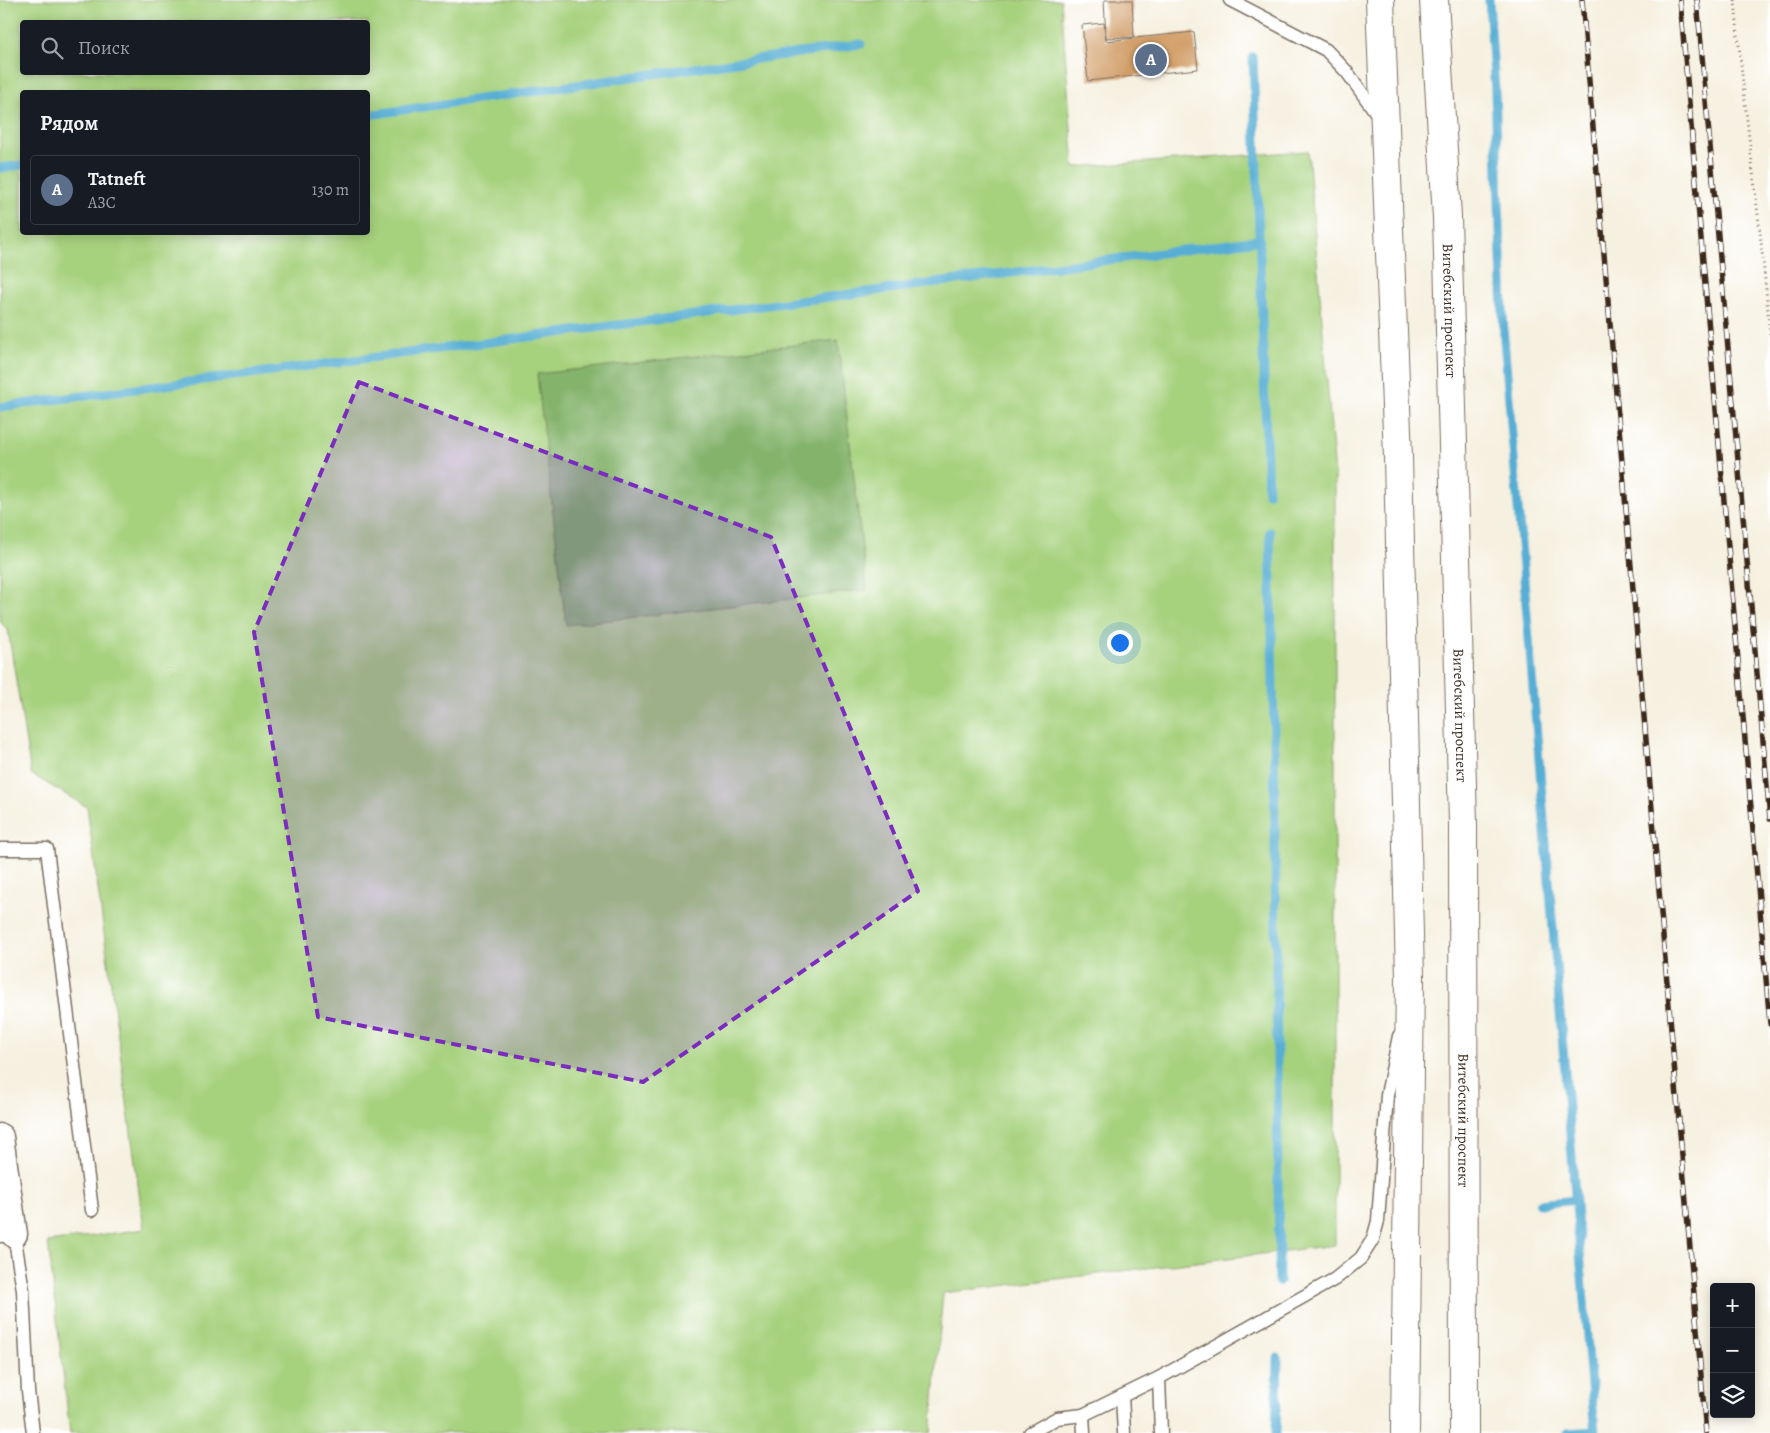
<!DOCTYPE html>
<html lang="ru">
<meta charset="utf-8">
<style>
body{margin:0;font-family:Alegreya,serif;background:#20242c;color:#f1f3f6}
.controls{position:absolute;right:15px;bottom:15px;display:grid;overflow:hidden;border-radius:5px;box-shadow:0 2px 12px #0003}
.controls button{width:45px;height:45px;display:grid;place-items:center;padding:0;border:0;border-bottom:1px solid #363941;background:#171b24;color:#f1f3f6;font:25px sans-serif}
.you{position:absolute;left:1119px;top:642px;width:18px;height:18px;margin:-12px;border:4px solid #fff;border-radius:50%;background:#1a73e8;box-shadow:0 0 0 8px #1a73e833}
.badge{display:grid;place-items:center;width:32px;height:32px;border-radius:50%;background:#1f6fb2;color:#fff;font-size:16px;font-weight:700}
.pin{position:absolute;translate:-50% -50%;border:2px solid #fff;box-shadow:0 1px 5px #0006}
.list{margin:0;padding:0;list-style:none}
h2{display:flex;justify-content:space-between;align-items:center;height:65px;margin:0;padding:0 20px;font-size:21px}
h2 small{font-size:16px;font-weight:400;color:#9ea1a6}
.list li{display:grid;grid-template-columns:32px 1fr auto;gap:15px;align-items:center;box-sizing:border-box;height:70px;margin:0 10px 10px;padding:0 10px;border:1px solid #363941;border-radius:5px}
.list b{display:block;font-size:19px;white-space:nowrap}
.list p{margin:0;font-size:16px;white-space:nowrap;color:#9ea1a6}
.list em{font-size:16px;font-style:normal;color:#9ea1a6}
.icon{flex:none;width:28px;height:28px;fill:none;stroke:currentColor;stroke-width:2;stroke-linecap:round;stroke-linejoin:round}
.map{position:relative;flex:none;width:1770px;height:1433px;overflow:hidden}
.search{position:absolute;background:#171b24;box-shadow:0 2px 12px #0003;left:20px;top:20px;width:350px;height:55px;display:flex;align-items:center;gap:12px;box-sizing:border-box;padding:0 18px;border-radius:5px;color:#9ea1a6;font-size:19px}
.panel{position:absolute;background:#171b24;box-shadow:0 2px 12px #0003;left:20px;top:90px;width:350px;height:145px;border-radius:5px}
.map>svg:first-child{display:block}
.green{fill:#a6d17d;stroke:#707e4e;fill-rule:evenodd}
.forest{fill:#84b36c;stroke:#606e45}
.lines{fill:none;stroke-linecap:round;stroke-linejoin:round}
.stream{stroke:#57aed4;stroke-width:9}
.building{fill:#d19e67}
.lane-casing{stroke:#7c6f62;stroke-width:15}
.street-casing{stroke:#7c6f62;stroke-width:29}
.secondary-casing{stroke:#7c6f62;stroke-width:30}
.path{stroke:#7c6f62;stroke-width:3;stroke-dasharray:1 4;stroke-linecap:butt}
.lane{stroke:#fff;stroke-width:12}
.street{stroke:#fff;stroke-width:26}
.secondary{stroke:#fff;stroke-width:28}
.rail-casing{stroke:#3b2a1e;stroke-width:5.5}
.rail{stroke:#fff;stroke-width:4;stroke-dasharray:11;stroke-linecap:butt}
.marked{fill:#7b2cbf;fill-opacity:0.2;stroke:#7b2cbf;stroke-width:4;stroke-dasharray:10 6;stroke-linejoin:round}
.labels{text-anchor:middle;stroke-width:4;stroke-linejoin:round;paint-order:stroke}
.street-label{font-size:15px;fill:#3b2a1e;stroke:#fff}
</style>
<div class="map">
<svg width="1770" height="1433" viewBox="0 0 1770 1433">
<rect width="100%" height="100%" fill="#fff"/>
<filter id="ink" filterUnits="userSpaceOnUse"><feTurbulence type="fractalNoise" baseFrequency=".02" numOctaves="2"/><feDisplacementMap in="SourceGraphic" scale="10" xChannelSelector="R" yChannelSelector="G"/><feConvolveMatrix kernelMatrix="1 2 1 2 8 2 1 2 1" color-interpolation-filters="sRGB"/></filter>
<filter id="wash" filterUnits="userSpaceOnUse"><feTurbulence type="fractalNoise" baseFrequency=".0096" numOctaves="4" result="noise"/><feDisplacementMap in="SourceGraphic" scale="20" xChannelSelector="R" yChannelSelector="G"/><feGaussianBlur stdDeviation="1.12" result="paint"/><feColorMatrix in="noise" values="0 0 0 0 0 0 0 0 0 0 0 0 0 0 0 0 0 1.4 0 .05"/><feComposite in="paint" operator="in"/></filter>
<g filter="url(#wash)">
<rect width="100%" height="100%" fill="#f5f0df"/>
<path class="green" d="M 0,0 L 1061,0 L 1074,167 L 1308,151 L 1335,476 L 1335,1245 L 943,1293 L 931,1433 L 70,1433 L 48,1242 L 144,1229 L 87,807 L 31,774 L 8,630 L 0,622 ZM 22,22 L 368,22 L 368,72 L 22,72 ZM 22,92 L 368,92 L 368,232 L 22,232 Z"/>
<polygon class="forest" points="838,340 867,590 566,625 537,374"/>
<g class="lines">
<g class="stream">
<polyline points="1489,0 1495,91 1504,339 1595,1433"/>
<polyline points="1253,57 1268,493"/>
<polyline points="368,115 861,44"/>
<polyline points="0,168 22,165"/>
<polyline points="0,407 1259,240"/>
<polyline points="1270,532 1274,736 1279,1282"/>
<polyline points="1539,1204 1576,1200"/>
<polyline points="1276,1433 1278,1358"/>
<polyline points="1567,1433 1595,1431"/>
</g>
</g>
<g id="blocks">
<g class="building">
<polygon points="1104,0 1132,0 1134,37 1106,38"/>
<polygon points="1104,23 1106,41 1194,32 1198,69 1088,81 1082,25"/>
</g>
</g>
</g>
<g filter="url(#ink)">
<use href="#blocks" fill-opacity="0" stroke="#7c6f62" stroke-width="1"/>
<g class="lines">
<g class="lane-casing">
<g id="lane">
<polyline points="1230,0 1326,50 1347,72 1380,118"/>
<polyline points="0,849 47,849 92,1210"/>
<polyline points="0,1236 14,1234 23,1290 28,1391 33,1433"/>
<polyline points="1159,1378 1161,1433"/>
<polyline points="1122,1396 1124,1433"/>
<polyline points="1083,1415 1084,1433"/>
<polyline points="1030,1433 1057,1418 1083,1415 1159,1378 1335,1279 1361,1258 1373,1239 1378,1221 1387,1095 1399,1036"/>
</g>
</g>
<g class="street-casing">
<polyline id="street" points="0,1137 14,1234"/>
</g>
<g class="secondary-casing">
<g id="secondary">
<polyline points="1380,0 1398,457 1410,978 1405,1433"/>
<path id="s1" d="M 1434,0 L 1447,217 L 1463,824 L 1464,1433"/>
</g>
</g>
<path class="path" d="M 1735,0 C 1744,112 1761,223 1770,335"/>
<use href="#lane" class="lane"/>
<use href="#street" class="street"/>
<use href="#secondary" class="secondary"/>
<g class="rail-casing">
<g id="rail">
<polyline points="1582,0 1706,1433"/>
<polyline points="1680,0 1770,1024"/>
<polyline points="1697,0 1770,819"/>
</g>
</g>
<use href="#rail" class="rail"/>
</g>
</g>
<path class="marked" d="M 359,382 L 771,537 L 918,891 L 643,1082 L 318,1017 L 254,632 Z"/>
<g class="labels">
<g class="street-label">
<text dy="5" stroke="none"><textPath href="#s1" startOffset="311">Витебский проспект</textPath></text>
<text dy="5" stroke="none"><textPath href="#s1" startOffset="716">Витебский проспект</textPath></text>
<text dy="5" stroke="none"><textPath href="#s1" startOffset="1121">Витебский проспект</textPath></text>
</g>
</g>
</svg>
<div class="controls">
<button>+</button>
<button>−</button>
<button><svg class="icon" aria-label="layers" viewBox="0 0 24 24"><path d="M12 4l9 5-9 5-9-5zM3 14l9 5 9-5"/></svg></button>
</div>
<div class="you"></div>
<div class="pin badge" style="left:1151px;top:60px;background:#5c6f8a">A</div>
<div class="search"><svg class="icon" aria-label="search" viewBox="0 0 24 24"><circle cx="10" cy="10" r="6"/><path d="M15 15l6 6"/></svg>Поиск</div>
<section class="panel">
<h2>Рядом<small></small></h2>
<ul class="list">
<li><span class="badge" style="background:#5c6f8a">A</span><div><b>Tatneft</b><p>АЗС</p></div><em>130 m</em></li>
</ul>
</section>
</div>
